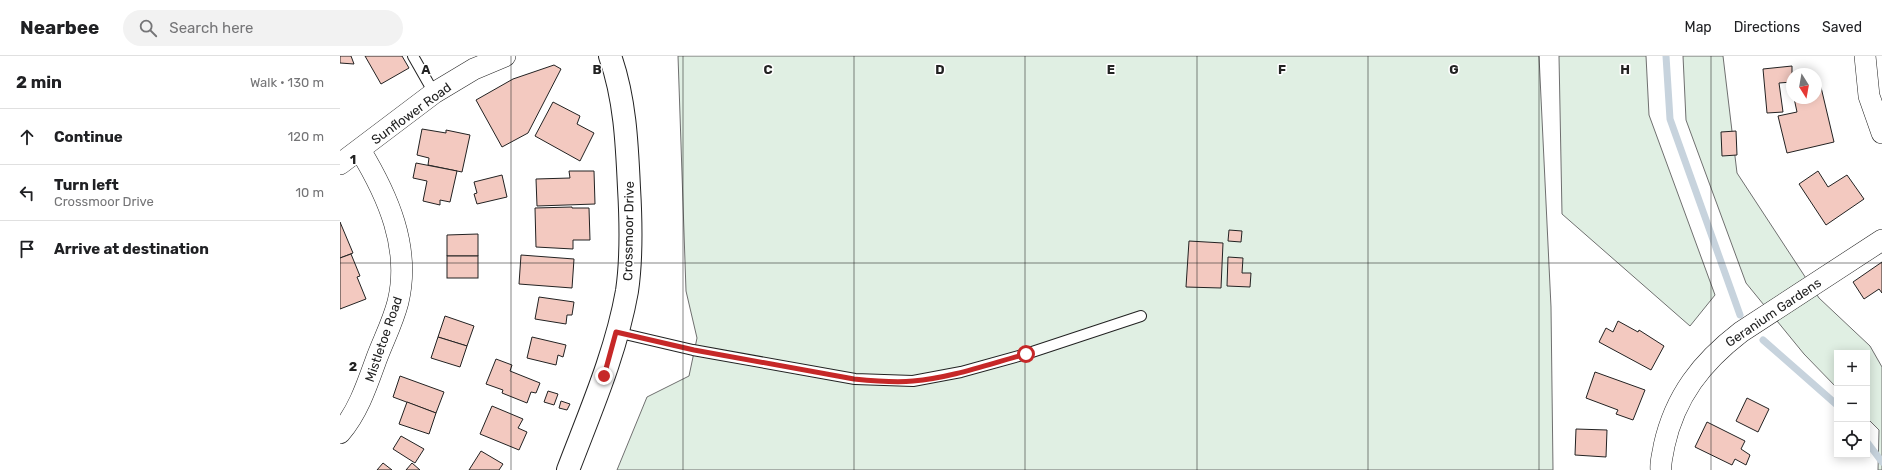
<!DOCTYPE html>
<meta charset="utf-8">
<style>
body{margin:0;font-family:Rubik,sans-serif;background:#f2f2f2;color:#202124}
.controls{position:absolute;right:12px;bottom:12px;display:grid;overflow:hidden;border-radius:0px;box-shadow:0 2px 10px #0003}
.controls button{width:36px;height:36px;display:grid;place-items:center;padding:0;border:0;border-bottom:1px solid #e0e0e0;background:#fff;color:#202124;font:20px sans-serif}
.compass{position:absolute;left:1446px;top:12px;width:36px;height:36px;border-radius:50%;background:#fff;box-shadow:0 2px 10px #0003;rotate:169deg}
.stop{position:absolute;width:12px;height:12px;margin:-9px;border:3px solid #c62828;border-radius:50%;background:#fff}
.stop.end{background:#c62828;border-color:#fff;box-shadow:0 1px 4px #0008}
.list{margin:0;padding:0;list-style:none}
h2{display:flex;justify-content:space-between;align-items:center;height:52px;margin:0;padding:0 16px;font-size:17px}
h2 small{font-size:13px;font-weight:400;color:#757577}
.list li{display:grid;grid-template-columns:26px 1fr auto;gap:12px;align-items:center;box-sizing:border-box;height:56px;padding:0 16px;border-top:1px solid #e0e0e0}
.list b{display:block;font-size:15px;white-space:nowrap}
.list p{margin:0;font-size:13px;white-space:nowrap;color:#757577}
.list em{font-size:13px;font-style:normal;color:#757577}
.icon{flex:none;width:22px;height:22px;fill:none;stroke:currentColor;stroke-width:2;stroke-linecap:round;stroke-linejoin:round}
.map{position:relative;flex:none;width:1542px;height:414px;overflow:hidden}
header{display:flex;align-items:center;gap:24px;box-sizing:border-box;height:56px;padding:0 20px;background:#fff;border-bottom:1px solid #e0e0e0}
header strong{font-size:19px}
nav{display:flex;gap:22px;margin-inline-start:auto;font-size:14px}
.search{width:280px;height:36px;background:#f2f2f2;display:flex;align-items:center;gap:10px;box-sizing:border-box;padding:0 14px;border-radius:22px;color:#757577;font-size:15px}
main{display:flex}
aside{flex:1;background:#fff}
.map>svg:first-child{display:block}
.green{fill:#e0efe3;stroke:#6f6f6f}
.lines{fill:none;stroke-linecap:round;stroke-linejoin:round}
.stream{stroke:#c7d3dd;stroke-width:7}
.building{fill:#f3c9c0;stroke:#222}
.lane-casing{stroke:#222;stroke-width:12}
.street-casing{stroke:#222;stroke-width:22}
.secondary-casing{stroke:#222;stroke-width:24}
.lane{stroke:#fff;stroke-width:10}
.street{stroke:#fff;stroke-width:21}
.secondary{stroke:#fff;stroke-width:22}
.route{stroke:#c62828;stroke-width:5}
.grid{fill:none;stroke:#222;stroke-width:1;stroke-opacity:0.55}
.labels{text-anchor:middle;stroke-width:3;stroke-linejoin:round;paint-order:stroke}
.street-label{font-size:13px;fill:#222;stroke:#fff}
.grid-label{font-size:13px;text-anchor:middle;font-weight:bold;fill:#222;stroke:#fff;stroke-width:3;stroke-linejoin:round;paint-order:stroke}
</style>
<header>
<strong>Nearbee</strong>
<div class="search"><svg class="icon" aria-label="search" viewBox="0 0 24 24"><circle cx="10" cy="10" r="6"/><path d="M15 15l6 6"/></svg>Search here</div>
<nav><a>Map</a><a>Directions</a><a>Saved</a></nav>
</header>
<main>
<aside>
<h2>2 min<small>Walk · 130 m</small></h2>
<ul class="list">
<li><svg class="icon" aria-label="ahead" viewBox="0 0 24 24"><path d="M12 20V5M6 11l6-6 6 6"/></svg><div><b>Continue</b></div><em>120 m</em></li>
<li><svg class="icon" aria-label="left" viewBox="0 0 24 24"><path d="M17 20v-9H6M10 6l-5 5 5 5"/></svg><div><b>Turn left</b><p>Crossmoor Drive</p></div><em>10 m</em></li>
<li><svg class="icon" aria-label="arrive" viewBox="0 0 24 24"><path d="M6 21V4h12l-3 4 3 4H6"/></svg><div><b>Arrive at destination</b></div></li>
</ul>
</aside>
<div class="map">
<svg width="1542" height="414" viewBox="0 0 1542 414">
<rect width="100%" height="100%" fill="#fff"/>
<g class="green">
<polygon points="338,0 1199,0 1211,251 1213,414 277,414 307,341 349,320 357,282 346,235"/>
<polygon points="1219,0 1306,0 1309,59 1375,239 1350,270 1222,158"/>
<polygon points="1343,0 1383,0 1397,117 1479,242 1530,290 1542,311 1542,414 1538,414 1539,374 1527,362 1527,297 1497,297 1497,332 1464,298 1406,227 1346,64"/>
</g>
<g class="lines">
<g class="stream">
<polyline points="1326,0 1330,63 1400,259"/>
<polyline points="1423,284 1497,349"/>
<polyline points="1527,386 1542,406"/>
</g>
</g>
<g class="building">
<polygon points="0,0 11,0 14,8 0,7"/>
<polygon points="25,0 62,0 69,12 41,28"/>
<polygon points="214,9 221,13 188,77 162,91 136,44 173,23"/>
<polygon points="1452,10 1452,26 1439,27 1443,56 1427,57 1423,13"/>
<polygon points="1480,27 1494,86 1447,97 1438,60 1457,56 1454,42 1476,42 1476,28"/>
<polygon points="213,46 240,60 237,68 254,77 240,105 195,80"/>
<polygon points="82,73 106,77 106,74 130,79 122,116 88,109 89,102 77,99"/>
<polygon points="1396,75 1397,99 1382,100 1381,76"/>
<polygon points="76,107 117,115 110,146 100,144 100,149 83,145 87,125 73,122"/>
<polygon points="229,115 254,115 255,148 197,150 196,123 230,122"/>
<polygon points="1478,115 1488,131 1507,119 1524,143 1486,169 1459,128"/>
<polygon points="162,119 167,141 137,148 134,138 137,137 134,126"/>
<polygon points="232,151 232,152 249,152 250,184 233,184 233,193 196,191 195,152"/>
<polygon points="0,166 13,197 0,202"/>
<polygon points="889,174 902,175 901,186 888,185"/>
<polygon points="138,178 138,200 107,200 107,179"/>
<polygon points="849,185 883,187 881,232 846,231"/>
<polygon points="11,198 20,220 17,221 26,243 0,253 0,202"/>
<polygon points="181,199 234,203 232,232 179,228"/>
<rect x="107" y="200" width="31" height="22"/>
<polygon points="888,201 903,202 902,217 911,217 910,231 887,230"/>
<polygon points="1542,206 1542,237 1539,233 1524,243 1513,226"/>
<polygon points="199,241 234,246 232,259 227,259 226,268 195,263"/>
<polygon points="105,260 134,270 127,290 98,281"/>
<polygon points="1278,265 1298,276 1299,274 1324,290 1311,314 1259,286 1266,272 1273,276"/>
<polygon points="98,281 127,290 120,311 91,302"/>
<polygon points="192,281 226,289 223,301 218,299 216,309 187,302"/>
<polygon points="156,303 172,309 170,315 200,327 196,337 191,336 187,347 162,337 163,334 146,328"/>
<polygon points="1255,316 1305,334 1293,364 1276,358 1278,354 1246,342"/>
<polygon points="60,320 104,336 96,357 53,341"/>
<polygon points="208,335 218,338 214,349 204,346"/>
<polygon points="1407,342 1429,353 1418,376 1396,365"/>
<polygon points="221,345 230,348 227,354 219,352"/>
<polygon points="67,346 96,357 89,378 59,368"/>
<polygon points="152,350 183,363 178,372 187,376 179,394 140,378"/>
<polygon points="1367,366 1405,385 1401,393 1410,399 1406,409 1395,403 1392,409 1355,391"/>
<polygon points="1236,373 1267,374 1266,401 1235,399"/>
<polygon points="61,380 84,393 75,407 53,393"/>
<polygon points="141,395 163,408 159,414 129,414"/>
<polygon points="43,407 52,414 37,414"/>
<polygon points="72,407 80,414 66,414"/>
</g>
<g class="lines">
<g class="lane-casing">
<g id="lane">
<polyline points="73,0 94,37"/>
<polyline points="276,276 353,294 515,323 573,325 621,316 686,298 801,260"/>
</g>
</g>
<g class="street-casing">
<g id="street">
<polyline points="1525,0 1529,40 1542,77"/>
<polyline points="0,108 94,37 134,13 165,0"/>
<path d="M 0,377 C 18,356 27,329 36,304 C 43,285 53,266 58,246 C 71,192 48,140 20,94"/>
<path d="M 1321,414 C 1320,406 1323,398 1324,390 C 1335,340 1362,306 1401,276 L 1542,184"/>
</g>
</g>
<g class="secondary-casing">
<path id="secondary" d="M 228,414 C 250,356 276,297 287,235 C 292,201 291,166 289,132 C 287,88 285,42 270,0"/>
</g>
<use href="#lane" class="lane"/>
<use href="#street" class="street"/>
<use href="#secondary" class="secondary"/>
</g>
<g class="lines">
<path class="route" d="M 264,320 L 276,276 L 354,294 L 514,323 C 534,325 554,327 573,325 C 611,322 649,308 686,298"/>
</g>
<path class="grid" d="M 171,0 L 171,414M 343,0 L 343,414M 514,0 L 514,414M 685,0 L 685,414M 857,0 L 857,414M 1028,0 L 1028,414M 1199,0 L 1199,414M 1371,0 L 1371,414M 0,207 L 1542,207"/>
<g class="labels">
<g class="street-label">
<text transform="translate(71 57) rotate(-36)" y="5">Sunflower Road</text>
<text transform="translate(288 175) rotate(-89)" y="5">Crossmoor Drive</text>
<text transform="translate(1433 256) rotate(-34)" y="5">Geranium Gardens</text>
<text transform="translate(43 283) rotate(-71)" y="5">Mistletoe Road</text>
</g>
</g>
<g class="grid-label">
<text x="86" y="18">A</text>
<text x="257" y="18">B</text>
<text x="428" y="18">C</text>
<text x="600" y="18">D</text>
<text x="771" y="18">E</text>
<text x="942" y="18">F</text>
<text x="1114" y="18">G</text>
<text x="1285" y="18">H</text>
<text x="13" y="108">1</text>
<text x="13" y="315">2</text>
</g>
</svg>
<div class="controls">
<button>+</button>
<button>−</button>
<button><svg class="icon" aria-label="locate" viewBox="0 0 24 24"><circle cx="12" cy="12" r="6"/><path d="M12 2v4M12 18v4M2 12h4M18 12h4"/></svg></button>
</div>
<svg class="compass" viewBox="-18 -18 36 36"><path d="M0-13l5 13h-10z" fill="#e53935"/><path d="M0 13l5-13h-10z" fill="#757577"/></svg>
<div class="stop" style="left:686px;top:298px"></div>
<div class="stop end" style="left:264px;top:320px"></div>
</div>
</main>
